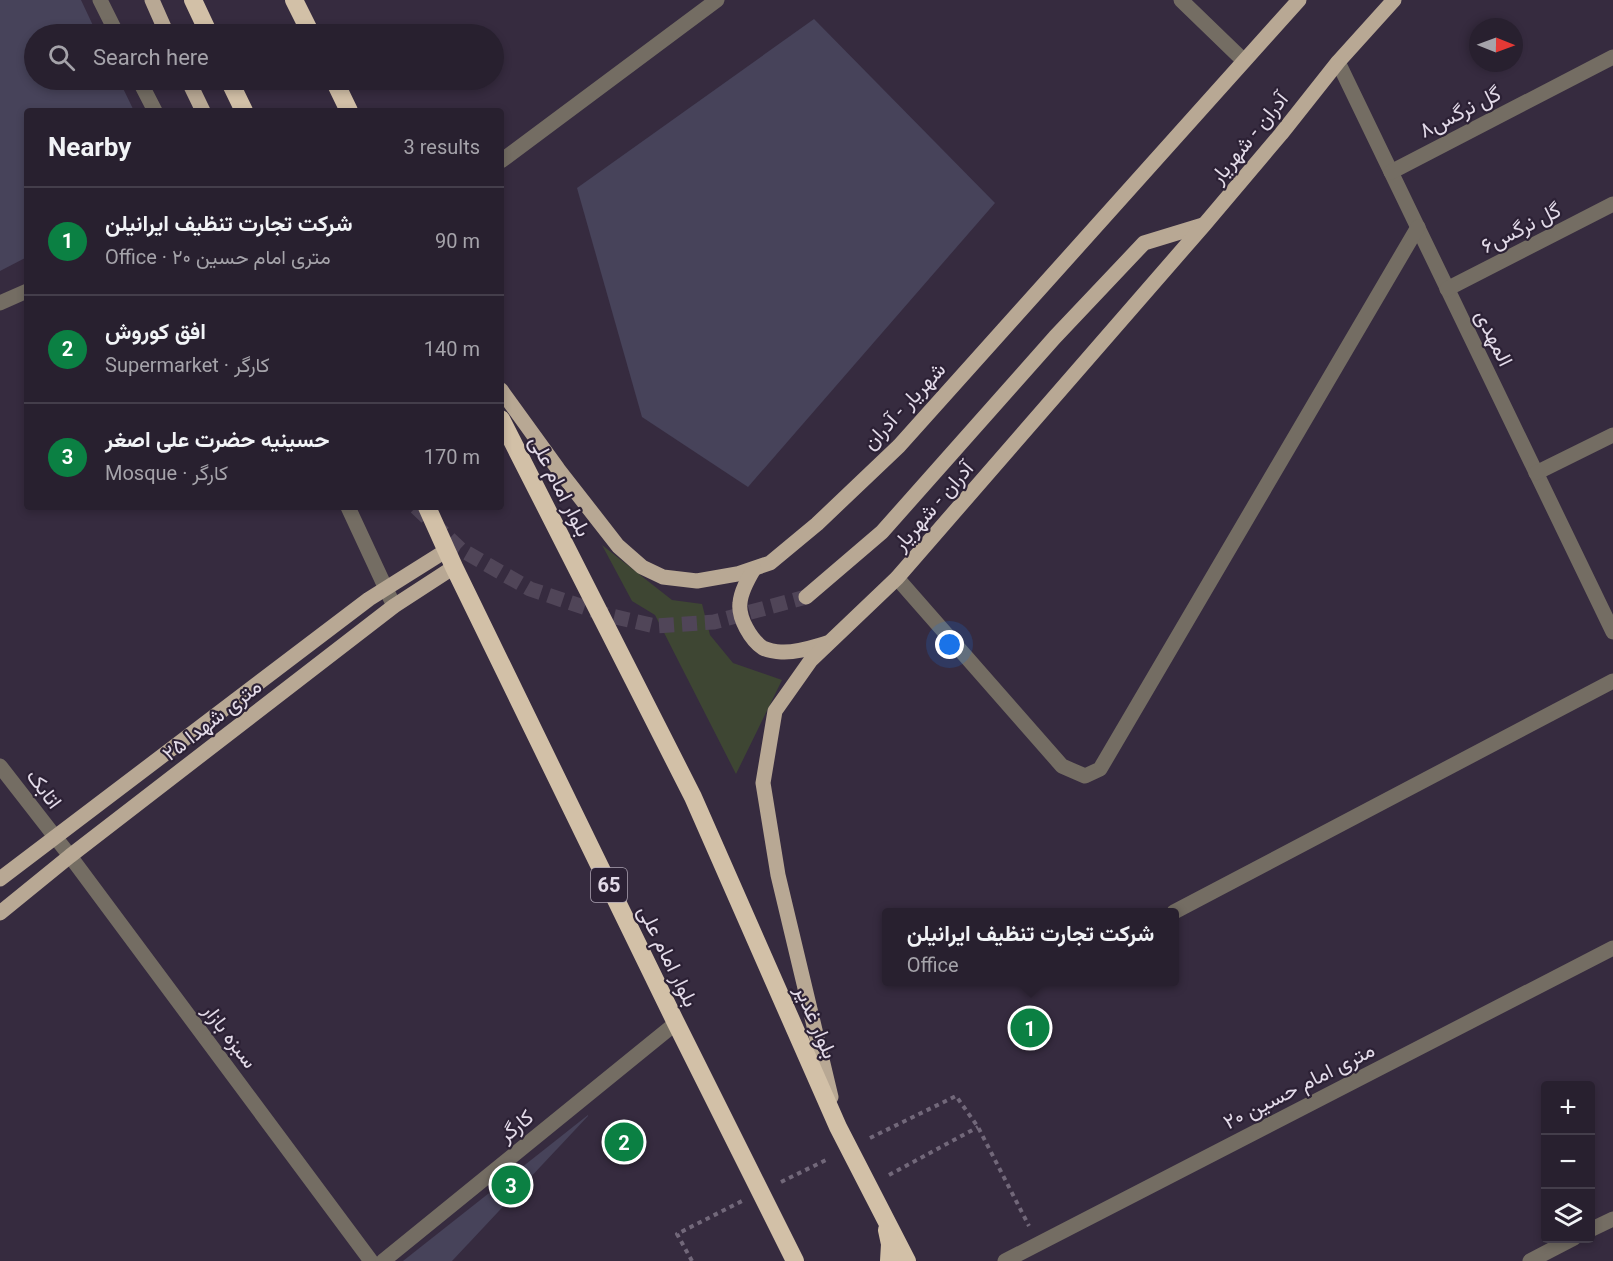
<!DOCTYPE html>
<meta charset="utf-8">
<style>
body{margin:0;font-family:Roboto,Vazirmatn,sans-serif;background:#342d3b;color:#f1f3f6}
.controls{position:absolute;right:18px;bottom:18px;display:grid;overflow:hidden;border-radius:6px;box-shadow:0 3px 9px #0003}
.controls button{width:54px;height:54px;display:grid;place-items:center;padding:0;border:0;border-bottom:2px solid #443e4b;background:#28202f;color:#f1f3f6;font:30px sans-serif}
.compass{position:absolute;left:1469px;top:18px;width:54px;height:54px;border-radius:50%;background:#28202f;box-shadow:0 3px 9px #0003;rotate:91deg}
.you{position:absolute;left:950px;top:645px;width:21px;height:21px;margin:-15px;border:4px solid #fff;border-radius:50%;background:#1a73e8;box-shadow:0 0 0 9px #1a73e833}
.badge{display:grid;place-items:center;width:39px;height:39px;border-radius:50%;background:#0b8043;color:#fff;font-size:20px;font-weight:700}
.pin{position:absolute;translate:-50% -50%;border:3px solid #fff;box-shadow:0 2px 6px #0006}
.popup{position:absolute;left:882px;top:908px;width:297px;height:78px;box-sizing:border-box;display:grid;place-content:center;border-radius:6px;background:#28202f;filter:drop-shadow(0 2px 4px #0005);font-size:20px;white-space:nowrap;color:#a5a3aa}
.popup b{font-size:22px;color:#f1f3f6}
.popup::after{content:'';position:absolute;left:50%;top:100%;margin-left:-12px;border:12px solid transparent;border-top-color:#28202f}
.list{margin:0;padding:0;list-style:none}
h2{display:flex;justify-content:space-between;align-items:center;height:78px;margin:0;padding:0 24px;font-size:26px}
h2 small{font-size:20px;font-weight:400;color:#a5a3aa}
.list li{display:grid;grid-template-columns:39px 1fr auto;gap:18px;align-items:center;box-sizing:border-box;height:108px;padding:0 24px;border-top:2px solid #443e4b}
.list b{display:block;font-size:22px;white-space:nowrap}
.list p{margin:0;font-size:20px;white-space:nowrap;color:#a5a3aa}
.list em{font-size:20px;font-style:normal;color:#a5a3aa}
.icon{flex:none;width:33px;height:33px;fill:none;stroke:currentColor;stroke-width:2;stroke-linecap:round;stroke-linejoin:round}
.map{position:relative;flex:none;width:1613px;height:1261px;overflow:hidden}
.search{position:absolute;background:#28202f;box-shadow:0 3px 9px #0003;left:24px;top:24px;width:480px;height:66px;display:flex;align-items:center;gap:15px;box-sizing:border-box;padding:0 21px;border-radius:33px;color:#a5a3aa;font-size:22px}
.panel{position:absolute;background:#28202f;box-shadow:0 3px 9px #0003;left:24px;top:108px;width:480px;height:402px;border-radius:6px}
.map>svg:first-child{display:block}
.green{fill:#3e4633}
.building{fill:#47435a}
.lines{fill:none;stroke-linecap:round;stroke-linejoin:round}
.major-tunnel{stroke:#504558;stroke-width:15;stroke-dasharray:15 8;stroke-linecap:butt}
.path{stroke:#72687a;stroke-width:4;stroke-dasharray:4.5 4.5;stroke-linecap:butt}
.minor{stroke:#746d63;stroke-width:15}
.major{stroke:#b8a894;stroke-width:15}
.highway{stroke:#d2c0a7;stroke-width:18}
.labels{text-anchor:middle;stroke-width:4.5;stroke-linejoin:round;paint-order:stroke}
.shield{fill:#2c2135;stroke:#aca3b3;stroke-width:1.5}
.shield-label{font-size:20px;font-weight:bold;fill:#e3dbe9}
.street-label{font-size:21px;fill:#e3dbe9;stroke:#2c2135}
</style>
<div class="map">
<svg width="1613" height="1261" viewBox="0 0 1613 1261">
<rect width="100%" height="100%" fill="#362b3f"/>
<polygon class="green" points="602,545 672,600 702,604 710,635 733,663 782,680 736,774 655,615 632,601"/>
<g class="building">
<polygon points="0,0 81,0 97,34 34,34 34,80 119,80 134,111 27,111 27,257 0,271"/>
<polygon points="814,19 995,203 748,487 642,417 577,188"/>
<polygon points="588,1115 588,1116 452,1261 403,1261"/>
</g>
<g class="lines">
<polyline class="major-tunnel" points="416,507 460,549 530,589 607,615 655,626 714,622 806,597"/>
<g class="path">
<polyline points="870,1138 956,1096 978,1127 1029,1226"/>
<polyline points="889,1175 978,1127"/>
<polyline points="781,1182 828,1159"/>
<polyline points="692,1261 677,1234 742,1201"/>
</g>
<g class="minor">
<polyline points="100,0 117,34"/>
<polyline points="1181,0 1244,61"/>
<polyline points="1338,62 1613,632"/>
<polyline points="139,80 155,111"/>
<polyline points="501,161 717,0"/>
<polyline points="1391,172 1613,57"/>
<polyline points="1447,289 1613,204"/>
<polyline points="0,303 27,291"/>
<polyline points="1536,473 1613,435"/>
<polyline points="348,507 394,606"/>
<polyline points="897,578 1062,766 1085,776 1100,769 1418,227"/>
<polyline points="0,766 70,856 371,1261"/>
<polyline points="1174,912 1613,681"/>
<polyline points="1590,1230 1613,1219"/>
<polyline points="383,1261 676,1023"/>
<polyline points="1005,1261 1613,948"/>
<polyline points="1530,1261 1574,1238"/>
</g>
<g class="major">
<polyline points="152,0 167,34"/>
<polyline points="188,80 203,111"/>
<polyline points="501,390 558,469 618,546 642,567 663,577 697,581 737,574 770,563 817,524 899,446 1299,0"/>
<path d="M 754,569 C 748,579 741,591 740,603 C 738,618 751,640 763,648 C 767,650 776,652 781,652 C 797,653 813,647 827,643"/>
<polyline points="806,597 882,532 1055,337 1144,243 1203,225"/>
<polyline points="0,879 369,599 447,550"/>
<polyline points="0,913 70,856 394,606 454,567"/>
<polyline points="831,1097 778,875 763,783 775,711 811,660 897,578 1204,225 1281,134 1338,62 1394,0"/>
</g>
<g class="highway">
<polyline points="193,0 209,34"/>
<polyline points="294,0 311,34"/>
<polyline points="229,80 244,111"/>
<polyline points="334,80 349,111"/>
<polyline points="501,419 693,797 838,1127 907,1261"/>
<polyline points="427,507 454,567 676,1023 795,1261"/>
<polyline points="887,1230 890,1244 889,1261"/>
</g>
</g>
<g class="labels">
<rect class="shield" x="591" y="868" width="36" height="34" rx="4.5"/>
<g class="shield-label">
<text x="609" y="892">65</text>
</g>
<g class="street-label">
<text transform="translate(1460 112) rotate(-27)" y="7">گل نرگس۸</text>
<text transform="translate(1249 138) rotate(-51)" y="7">آدران - شهریار</text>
<text transform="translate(1521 228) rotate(-27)" y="7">گل نرگس۶</text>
<text transform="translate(1494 338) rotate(64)" y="7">المهدی</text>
<text transform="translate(904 406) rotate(-47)" y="7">شهریار - آدران</text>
<text transform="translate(560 486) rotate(63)" y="7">بلوار امام علی</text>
<text transform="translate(933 506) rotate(-49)" y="7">آدران - شهریار</text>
<text transform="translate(212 720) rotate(-38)" y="7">۲۵ متری شهدا</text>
<text transform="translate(44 789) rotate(53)" y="7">اتابک</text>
<text transform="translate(668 956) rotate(64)" y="7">بلوار امام علی</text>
<text transform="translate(816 1022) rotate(67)" y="7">بلوار غدیر</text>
<text transform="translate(230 1036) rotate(53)" y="7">سبزه بازار</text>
<text transform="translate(1299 1086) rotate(-27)" y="7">۲۰ متری امام حسین</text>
<text transform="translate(516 1126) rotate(-39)" y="7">کارگر</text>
</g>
</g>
</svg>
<div class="controls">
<button>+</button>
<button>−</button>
<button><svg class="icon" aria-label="layers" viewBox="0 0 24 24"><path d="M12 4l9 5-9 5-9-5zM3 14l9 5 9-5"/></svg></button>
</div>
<svg class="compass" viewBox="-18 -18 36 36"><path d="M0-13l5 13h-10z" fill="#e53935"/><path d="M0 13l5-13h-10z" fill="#a5a3aa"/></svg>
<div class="you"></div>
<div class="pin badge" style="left:1030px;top:1028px">1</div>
<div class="popup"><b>شرکت تجارت تنظیف ایرانیلن</b>Office</div>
<div class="pin badge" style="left:624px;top:1142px">2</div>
<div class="pin badge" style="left:511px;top:1185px">3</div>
<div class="search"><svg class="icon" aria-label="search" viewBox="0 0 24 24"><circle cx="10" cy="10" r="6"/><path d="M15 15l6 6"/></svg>Search here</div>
<section class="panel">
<h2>Nearby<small>3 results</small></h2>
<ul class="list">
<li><span class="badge">1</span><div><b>شرکت تجارت تنظیف ایرانیلن</b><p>Office · ۲۰ متری امام حسین</p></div><em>90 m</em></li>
<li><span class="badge">2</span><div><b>افق کوروش</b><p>Supermarket · کارگر</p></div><em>140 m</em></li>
<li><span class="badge">3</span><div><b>حسینیه حضرت علی اصغر</b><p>Mosque · کارگر</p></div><em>170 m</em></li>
</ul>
</section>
</div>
